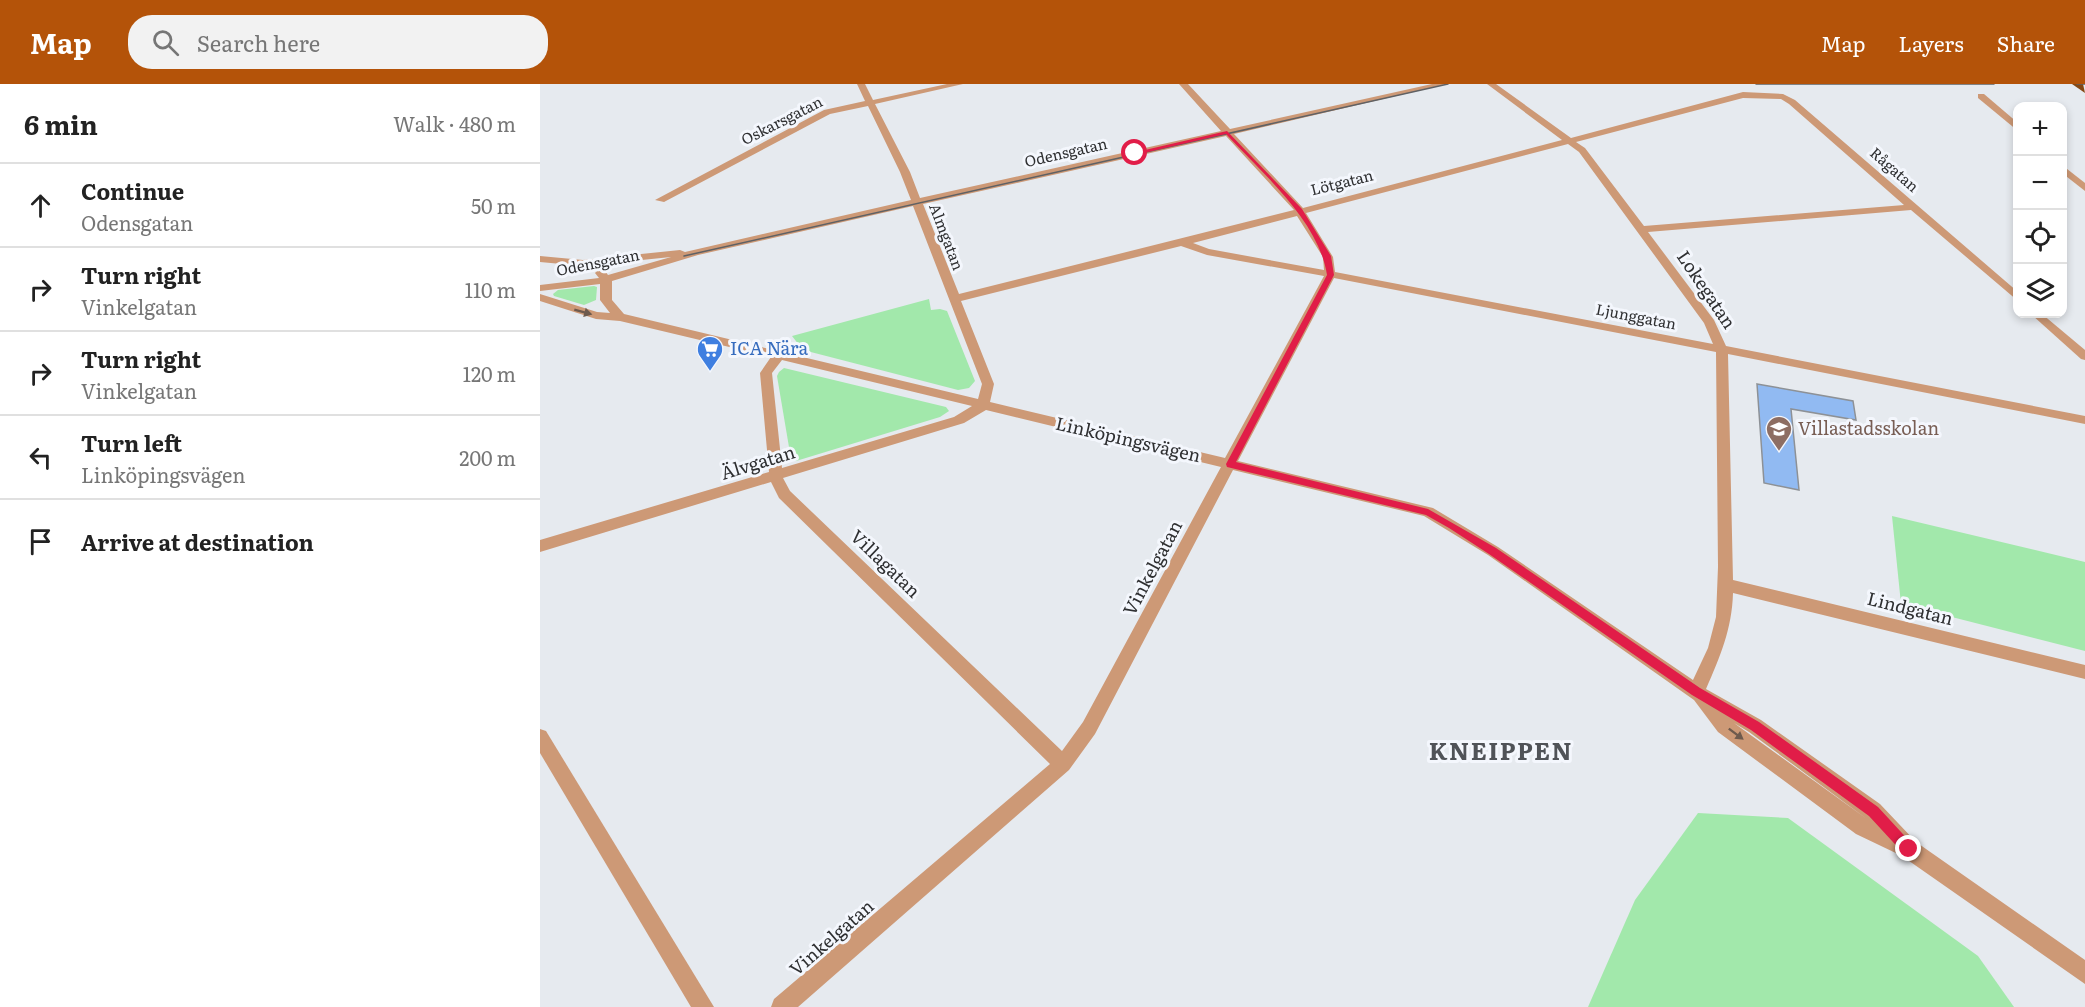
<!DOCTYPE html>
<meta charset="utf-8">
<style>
body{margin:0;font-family:Literata,serif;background:#f2f2f2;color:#222}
.controls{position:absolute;right:18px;top:18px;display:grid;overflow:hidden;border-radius:12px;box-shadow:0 3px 9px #0003}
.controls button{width:54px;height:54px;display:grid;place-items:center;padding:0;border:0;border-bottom:2px solid #e0e0e0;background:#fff;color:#222;font:30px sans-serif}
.stop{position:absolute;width:18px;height:18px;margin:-14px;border:4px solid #e11d48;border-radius:50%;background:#fff}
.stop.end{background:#e11d48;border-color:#fff;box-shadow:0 2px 6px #0008}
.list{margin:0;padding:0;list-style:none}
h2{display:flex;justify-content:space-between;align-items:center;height:78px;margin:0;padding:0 24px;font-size:26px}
h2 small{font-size:20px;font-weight:400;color:#767676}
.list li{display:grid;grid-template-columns:39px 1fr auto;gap:18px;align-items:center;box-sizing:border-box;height:84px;padding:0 24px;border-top:2px solid #e0e0e0}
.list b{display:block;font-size:22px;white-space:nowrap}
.list p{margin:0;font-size:20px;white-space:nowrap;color:#767676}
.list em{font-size:20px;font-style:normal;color:#767676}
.icon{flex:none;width:33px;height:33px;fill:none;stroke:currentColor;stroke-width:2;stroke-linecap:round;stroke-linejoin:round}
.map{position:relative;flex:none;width:1545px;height:923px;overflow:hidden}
header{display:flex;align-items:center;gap:36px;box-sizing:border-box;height:84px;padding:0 30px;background:#b45309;color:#fff}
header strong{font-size:28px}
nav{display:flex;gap:33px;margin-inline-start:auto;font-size:21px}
.search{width:420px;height:54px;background:#f2f2f2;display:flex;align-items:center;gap:15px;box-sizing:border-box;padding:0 21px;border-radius:24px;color:#767676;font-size:22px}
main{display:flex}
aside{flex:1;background:#fff}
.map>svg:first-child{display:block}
.green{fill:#a2e8ab}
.building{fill:#91baf2;stroke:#8d9196;stroke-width:1.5}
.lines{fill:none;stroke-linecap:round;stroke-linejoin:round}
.minor{fill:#cd9976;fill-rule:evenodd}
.major{fill:#a1581b;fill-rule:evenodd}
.highway{fill:#854712;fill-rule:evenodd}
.tram{stroke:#5f6164;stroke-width:1.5}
.oneway{fill:#6e5a4d}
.route{fill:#e11d48}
.labels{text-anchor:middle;stroke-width:6;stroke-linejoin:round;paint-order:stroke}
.far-street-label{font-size:15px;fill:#2f3032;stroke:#f4f7fd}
.street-label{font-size:18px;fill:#2f3032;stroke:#f4f7fd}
.shop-label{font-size:18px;fill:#366cbe;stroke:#f4f7fd;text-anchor:start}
.education-label{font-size:18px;fill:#785e54;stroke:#f4f7fd;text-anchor:start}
.district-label{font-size:24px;font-weight:bold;letter-spacing:1.5px;fill:#505358;stroke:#f4f7fd}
</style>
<header>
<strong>Map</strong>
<div class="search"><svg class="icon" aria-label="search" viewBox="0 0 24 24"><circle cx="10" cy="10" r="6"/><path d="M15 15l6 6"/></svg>Search here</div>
<nav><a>Map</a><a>Layers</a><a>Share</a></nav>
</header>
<main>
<aside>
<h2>6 min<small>Walk · 480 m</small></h2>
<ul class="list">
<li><svg class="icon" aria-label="ahead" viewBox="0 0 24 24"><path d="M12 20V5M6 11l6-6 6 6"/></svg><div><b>Continue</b><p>Odensgatan</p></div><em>50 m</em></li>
<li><svg class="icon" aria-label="right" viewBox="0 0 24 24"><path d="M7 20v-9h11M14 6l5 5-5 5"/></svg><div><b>Turn right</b><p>Vinkelgatan</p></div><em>110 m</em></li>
<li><svg class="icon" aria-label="right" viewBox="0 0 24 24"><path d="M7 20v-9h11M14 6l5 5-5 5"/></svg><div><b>Turn right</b><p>Vinkelgatan</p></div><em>120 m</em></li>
<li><svg class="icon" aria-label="left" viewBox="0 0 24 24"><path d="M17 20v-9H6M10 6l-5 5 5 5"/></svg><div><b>Turn left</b><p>Linköpingsvägen</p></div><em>200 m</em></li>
<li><svg class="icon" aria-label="arrive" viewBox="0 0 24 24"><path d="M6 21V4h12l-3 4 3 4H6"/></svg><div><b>Arrive at destination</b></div></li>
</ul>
</aside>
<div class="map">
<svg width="1545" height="923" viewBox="0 0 1545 923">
<rect width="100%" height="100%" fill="#e6eaef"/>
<g class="green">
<polygon points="54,202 57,203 56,216 44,221 14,212 13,210 18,206"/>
<polygon points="389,215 391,226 400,225 407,227 435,297 429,304 418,306 263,266 252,252"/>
<polygon points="244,284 406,323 409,327 400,333 256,377 251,375 237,292 239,288"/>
<polygon points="1352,432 1545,478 1545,567 1361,520"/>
<polygon points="1158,729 1248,734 1438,872 1474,923 1048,923 1095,816"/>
</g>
<polygon class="building" points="1217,300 1313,317 1316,336 1251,325 1259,406 1224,399"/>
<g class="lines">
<g class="minor">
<path d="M 317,0 L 325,0 L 333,16 L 407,0 L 423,0 L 335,20 L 370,88 L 380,114 L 681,47 L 639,0 L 648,0 L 690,45 L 892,0 L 907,0 L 694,50 L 763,124 L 1022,56 L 947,0 L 956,0 L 1031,54 L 1203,8 L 1243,10 L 1255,16 L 1478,208 L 1478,217 L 1371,126 L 1108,148 L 1174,236 L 1186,262 L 1545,332 L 1545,340 L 1188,270 L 1193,496 L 1545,581 L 1545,595 L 1193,509 C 1192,545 1180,573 1166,605 L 1221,636 L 1340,720 L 1376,758 L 1545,876 L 1545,900 L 1362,772 L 1316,750 L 1178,648 L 1154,616 L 948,471 L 884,432 L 693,386 L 555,650 L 529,686 L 258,923 L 231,923 L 234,915 L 510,680 L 239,414 L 231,398 L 0,468 L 0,456 L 229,388 L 220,289 L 231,273 L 80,237 L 56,235 L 0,217 L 0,210 L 57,228 L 70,229 L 60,216 L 60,200 L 0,207 L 0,201 L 59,194 L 55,189 L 57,187 L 65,187 L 68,191 L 131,173 L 43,182 L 0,178 L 0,172 L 43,176 L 140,166 L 145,168 L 371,116 L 360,88 L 328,22 L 290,30 L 124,118 L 115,116 L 284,26 L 325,17 ZM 1203,14 L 1241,15 L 1249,20 L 1364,121 L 1104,142 L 1045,64 L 1036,58 ZM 686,52 L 754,126 L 419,210 L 383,120 ZM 1028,60 L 1039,68 L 1164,239 L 1173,260 L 795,188 L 793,173 L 766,129 ZM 373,122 L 442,300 L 438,315 L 84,230 L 72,216 L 72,197 L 158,171 ZM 757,132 L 783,173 L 784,186 L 669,165 L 653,159 ZM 641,162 L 667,171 L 784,192 L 685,374 L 450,318 L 454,300 L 421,217 ZM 794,194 L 1176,268 L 1178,483 L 1176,533 L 1168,564 L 1153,596 L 958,463 L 893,424 L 698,377 ZM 242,276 L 432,322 L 414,333 L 242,384 L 232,289 ZM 446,326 L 681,383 L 543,638 L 522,667 L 250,407 L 243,394 L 424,339 ZM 1194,639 L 1209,648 L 1327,735 Z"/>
<polygon points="1438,10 1444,10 1478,39 1478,47 1438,14"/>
<polygon points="1522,81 1545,99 1545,107 1522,89"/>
<polygon points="1491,230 1502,230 1545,266 1545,276 1541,275"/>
<polygon points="0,645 6,647 174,923 151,923 0,669"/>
</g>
<polygon class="major" points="43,176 60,183 61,185 56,188 39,181 38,179"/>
<polygon class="highway" points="1532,0 1543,0 1545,9"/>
<g class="tram">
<polyline points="1216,0 1454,0"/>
<polyline points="1537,0 1545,0"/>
<polyline points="144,172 908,0"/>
</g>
</g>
<defs><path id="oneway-solid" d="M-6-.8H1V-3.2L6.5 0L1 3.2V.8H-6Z" transform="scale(1.5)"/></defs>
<g class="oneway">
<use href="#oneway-solid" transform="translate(43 228) rotate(15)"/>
<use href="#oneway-solid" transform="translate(1196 650) rotate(37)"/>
</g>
<path class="route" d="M 687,47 L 762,125 L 791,172 L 794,191 L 696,378 L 888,425 L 956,464 L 1160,604 L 1219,638 L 1338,723 L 1373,761 L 1375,765 L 1373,770 L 1369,772 L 1364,770 L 1329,732 L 1211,646 L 1152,611 L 949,470 L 909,444 L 886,431 L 687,383 L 686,380 L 787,191 C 779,137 722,89 686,50 L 595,71 L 592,69 Z"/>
<defs>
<g id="supermarket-pin" transform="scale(1.35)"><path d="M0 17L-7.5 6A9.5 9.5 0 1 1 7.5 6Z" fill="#3f7fe0" stroke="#f4f7fd"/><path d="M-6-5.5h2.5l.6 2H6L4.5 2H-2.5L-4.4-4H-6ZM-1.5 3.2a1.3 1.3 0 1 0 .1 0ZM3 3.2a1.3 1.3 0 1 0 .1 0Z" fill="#fff"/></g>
<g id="school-pin" transform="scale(1.35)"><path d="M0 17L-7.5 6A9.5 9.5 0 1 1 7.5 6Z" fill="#8d6e63" stroke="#f4f7fd"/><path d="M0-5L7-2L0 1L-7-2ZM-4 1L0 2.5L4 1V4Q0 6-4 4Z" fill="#fff"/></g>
</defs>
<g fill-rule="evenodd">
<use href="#supermarket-pin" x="170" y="265"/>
<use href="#school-pin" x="1239" y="345"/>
</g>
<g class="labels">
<g class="far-street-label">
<text transform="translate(242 37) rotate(-27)" y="5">Oskarsgatan</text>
<text transform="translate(526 69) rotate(-13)" y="5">Odensgatan</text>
<text transform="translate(1354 86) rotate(41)" y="5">Rågatan</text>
<text transform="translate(802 99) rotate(-14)" y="5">Lötgatan</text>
<text transform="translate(406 153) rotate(69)" y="5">Almgatan</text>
<text transform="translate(58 179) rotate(-11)" y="5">Odensgatan</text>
<text transform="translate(1096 233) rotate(11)" y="5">Ljunggatan</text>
</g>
<g class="street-label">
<text transform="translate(1166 206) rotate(56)" y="6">Lokegatan</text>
<text transform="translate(588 356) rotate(13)" y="6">Linköpingsvägen</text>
<text transform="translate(218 379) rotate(-17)" y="6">Älvgatan</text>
<text transform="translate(345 480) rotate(44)" y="6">Villagatan</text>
<text transform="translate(613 484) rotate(-62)" y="6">Vinkelgatan</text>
<text transform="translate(1370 525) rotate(14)" y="6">Lindgatan</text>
<text transform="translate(292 854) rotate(-41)" y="6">Vinkelgatan</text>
</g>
<g class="shop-label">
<text x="190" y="271">ICA Nära</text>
</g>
<g class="education-label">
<text x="1258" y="351">Villastadsskolan</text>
</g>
<g class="district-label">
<text x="961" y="676">KNEIPPEN</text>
</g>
</g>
</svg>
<div class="controls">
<button>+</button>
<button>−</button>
<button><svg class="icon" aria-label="locate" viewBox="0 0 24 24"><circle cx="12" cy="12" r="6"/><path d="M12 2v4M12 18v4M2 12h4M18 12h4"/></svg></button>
<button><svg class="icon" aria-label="layers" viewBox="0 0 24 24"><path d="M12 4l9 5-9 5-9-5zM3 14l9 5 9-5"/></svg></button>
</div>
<div class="stop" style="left:595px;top:69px"></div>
<div class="stop end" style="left:1369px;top:765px"></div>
</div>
</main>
